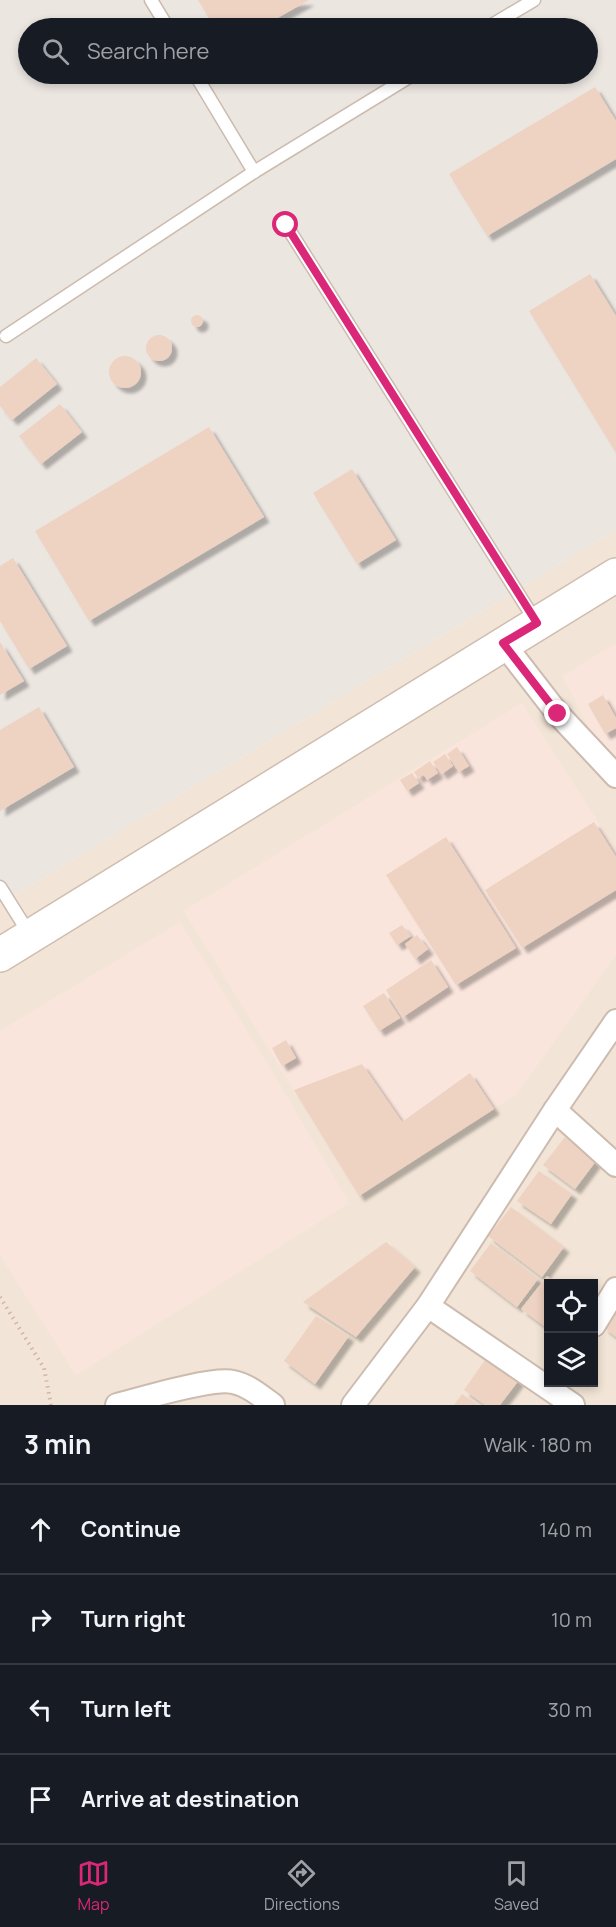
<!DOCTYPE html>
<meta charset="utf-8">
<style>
body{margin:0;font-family:Manrope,sans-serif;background:#20242c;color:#f1f3f6}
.controls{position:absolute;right:18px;bottom:18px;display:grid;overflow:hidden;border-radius:0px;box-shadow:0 3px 9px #0003}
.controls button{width:54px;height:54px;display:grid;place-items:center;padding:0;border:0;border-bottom:2px solid #363941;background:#171b24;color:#f1f3f6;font:30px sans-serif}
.stop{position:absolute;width:18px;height:18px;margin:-14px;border:4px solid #db2777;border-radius:50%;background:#fff}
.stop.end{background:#db2777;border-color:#fff;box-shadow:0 2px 6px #0008}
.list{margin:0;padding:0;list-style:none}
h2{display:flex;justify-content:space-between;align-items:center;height:78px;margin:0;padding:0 24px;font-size:26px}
h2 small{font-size:20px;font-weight:400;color:#9ea1a6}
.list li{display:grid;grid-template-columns:39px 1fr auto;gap:18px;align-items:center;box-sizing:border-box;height:90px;padding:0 24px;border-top:2px solid #363941}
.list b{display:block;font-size:22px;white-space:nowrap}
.list em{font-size:20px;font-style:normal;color:#9ea1a6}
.icon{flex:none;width:33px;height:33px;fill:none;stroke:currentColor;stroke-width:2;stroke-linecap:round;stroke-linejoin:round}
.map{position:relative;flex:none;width:616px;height:1405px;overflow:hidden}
.search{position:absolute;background:#171b24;box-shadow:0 3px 9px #0003;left:18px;right:18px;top:18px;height:66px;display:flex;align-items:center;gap:15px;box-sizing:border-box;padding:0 21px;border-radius:33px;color:#9ea1a6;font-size:22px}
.sheet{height:438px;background:#171b24}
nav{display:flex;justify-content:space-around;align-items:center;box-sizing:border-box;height:84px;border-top:2px solid #363941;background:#171b24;font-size:16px;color:#9ea1a6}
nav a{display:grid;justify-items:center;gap:3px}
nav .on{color:#db2777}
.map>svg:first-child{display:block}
.residential{fill:#f2e5d7;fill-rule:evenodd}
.commercial{fill:#fae5dd}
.industrial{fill:#ece6e1;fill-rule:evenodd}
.building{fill:#eed2c2;filter:url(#shadow)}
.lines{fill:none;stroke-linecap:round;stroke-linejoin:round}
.service-casing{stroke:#ccbbaf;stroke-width:15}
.minor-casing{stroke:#ccbbaf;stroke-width:26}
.secondary-casing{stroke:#d0bdaf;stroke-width:36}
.path{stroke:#d3b5a5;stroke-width:4;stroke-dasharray:1.5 4.5;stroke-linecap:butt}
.service{stroke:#fff;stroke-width:12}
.minor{stroke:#fff;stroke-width:22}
.secondary{stroke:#fff;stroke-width:33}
.route{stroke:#db2777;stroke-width:8}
</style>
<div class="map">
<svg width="616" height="1405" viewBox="0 0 616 1405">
<defs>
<filter id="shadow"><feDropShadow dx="5.5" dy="5.5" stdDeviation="1.5" flood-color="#0004"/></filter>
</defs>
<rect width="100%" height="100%" fill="#fbf3e8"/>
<path class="residential" d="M 616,530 L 616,1405 L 0,1405 L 0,904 ZM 548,1284 L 594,1284 L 594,1382 L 548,1382 Z"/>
<g class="commercial">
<polygon points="616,643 616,756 590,730 563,676"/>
<polygon points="522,703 616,850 616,955 516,1095 359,1196 184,911"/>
<polygon points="180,922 279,1083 349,1203 76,1375 0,1255 0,1031"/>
</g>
<path class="industrial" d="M 0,0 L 616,0 L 616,530 L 0,904 ZM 28,28 L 588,28 L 588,74 L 28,74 Z"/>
<g class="building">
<polygon points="198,0 309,0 260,28 215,28"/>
<polygon points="595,87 616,121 616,159 487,236 449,174"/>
<polygon points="590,274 616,316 616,453 529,311"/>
<circle cx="197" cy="321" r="6"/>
<circle cx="159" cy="348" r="13"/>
<circle cx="125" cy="372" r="16"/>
<polygon points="36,358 57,384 12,420 0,406 0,387"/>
<polygon points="60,404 82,432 41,464 19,436"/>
<polygon points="209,427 264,517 89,621 35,531"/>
<polygon points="352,469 396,540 357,564 313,493"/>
<polygon points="13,558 67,646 29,669 0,621 0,566"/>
<polygon points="0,642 24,681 0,695"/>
<polygon points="603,695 616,718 616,728 605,734 588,704"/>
<polygon points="39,707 74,767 0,811 0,730"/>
<polygon points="457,747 469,766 459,772 447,754"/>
<polygon points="445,754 453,766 442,774 433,762"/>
<polygon points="430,761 438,773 427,780 423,774 418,778 414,772"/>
<polygon points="412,773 419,783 407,791 400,780"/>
<polygon points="594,822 616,857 616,890 522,948 485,890"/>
<polygon points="446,837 516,948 456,985 386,875"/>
<polygon points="402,925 411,936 397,945 389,933"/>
<polygon points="417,935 428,949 415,959 405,944"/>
<polygon points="431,960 448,987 403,1017 386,990"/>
<polygon points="384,993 400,1018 379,1031 363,1006"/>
<polygon points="286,1040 296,1058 282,1066 272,1048"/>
<polygon points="362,1064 402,1122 470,1073 494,1109 359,1196 294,1090"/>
<polygon points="565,1137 596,1161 575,1189 543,1165"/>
<polygon points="539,1171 572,1194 551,1224 517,1201"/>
<polygon points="511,1207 564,1247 542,1277 488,1236"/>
<polygon points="386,1242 415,1267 356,1337 303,1302"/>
<polygon points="491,1243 538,1279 517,1307 470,1271"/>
<polygon points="547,1276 558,1284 548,1284 548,1329 521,1309"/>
<polygon points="616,1310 616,1337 603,1327"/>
<polygon points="316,1316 349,1336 315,1384 284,1361"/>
<polygon points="487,1357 519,1380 500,1405 485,1405 464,1390"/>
<polygon points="462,1394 478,1405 454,1405"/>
</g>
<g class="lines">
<g class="service-casing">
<g id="service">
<polyline points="151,0 168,28"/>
<polyline points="487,28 534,0"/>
<polyline points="195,74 254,172"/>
<polyline points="286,225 536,622"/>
<polyline points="6,336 254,172 414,74"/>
<polyline points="0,887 30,935"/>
</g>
</g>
<g class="minor-casing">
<g id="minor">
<polyline points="503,643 558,714 616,776"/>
<polyline points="555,1110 616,1165"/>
<polyline points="428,1306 573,1405"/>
<polyline points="594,1325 616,1289"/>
<path d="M 117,1405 C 140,1399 213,1377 233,1382 C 248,1385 261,1396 273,1405"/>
<polyline points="353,1405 428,1306 555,1110 616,1021"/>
</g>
</g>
<g class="secondary-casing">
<polyline id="secondary" points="0,955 616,575"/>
</g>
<polyline class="path" points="0,1297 44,1368 51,1405"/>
<use href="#service" class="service"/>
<use href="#minor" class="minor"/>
<use href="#secondary" class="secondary"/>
</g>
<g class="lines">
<polyline class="route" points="286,225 537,623 503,643 558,714"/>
</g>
</svg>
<div class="controls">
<button><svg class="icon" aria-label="locate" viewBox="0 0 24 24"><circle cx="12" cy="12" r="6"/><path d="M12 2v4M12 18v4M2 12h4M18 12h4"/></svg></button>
<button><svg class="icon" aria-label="layers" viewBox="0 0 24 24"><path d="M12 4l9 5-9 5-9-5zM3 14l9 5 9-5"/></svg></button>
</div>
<div class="stop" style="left:286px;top:225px"></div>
<div class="stop end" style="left:558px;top:714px"></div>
<div class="search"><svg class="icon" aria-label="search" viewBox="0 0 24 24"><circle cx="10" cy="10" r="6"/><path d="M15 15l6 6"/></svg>Search here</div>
</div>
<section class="sheet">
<h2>3 min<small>Walk · 180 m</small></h2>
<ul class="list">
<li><svg class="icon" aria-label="ahead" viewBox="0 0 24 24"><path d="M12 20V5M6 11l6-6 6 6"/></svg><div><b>Continue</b></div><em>140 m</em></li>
<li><svg class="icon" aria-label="right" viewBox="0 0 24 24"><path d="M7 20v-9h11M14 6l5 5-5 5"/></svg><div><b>Turn right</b></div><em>10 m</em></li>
<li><svg class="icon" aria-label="left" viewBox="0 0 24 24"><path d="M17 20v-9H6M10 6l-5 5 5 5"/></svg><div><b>Turn left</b></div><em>30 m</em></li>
<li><svg class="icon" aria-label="arrive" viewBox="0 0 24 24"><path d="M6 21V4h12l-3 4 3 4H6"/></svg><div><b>Arrive at destination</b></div></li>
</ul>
</section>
<nav>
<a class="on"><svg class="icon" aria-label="map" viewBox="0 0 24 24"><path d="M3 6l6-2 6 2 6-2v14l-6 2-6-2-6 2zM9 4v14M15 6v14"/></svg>Map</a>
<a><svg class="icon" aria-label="directions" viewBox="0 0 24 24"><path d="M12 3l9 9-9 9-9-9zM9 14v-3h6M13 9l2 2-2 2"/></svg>Directions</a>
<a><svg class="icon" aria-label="saved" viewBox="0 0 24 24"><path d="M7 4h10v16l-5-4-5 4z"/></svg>Saved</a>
</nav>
